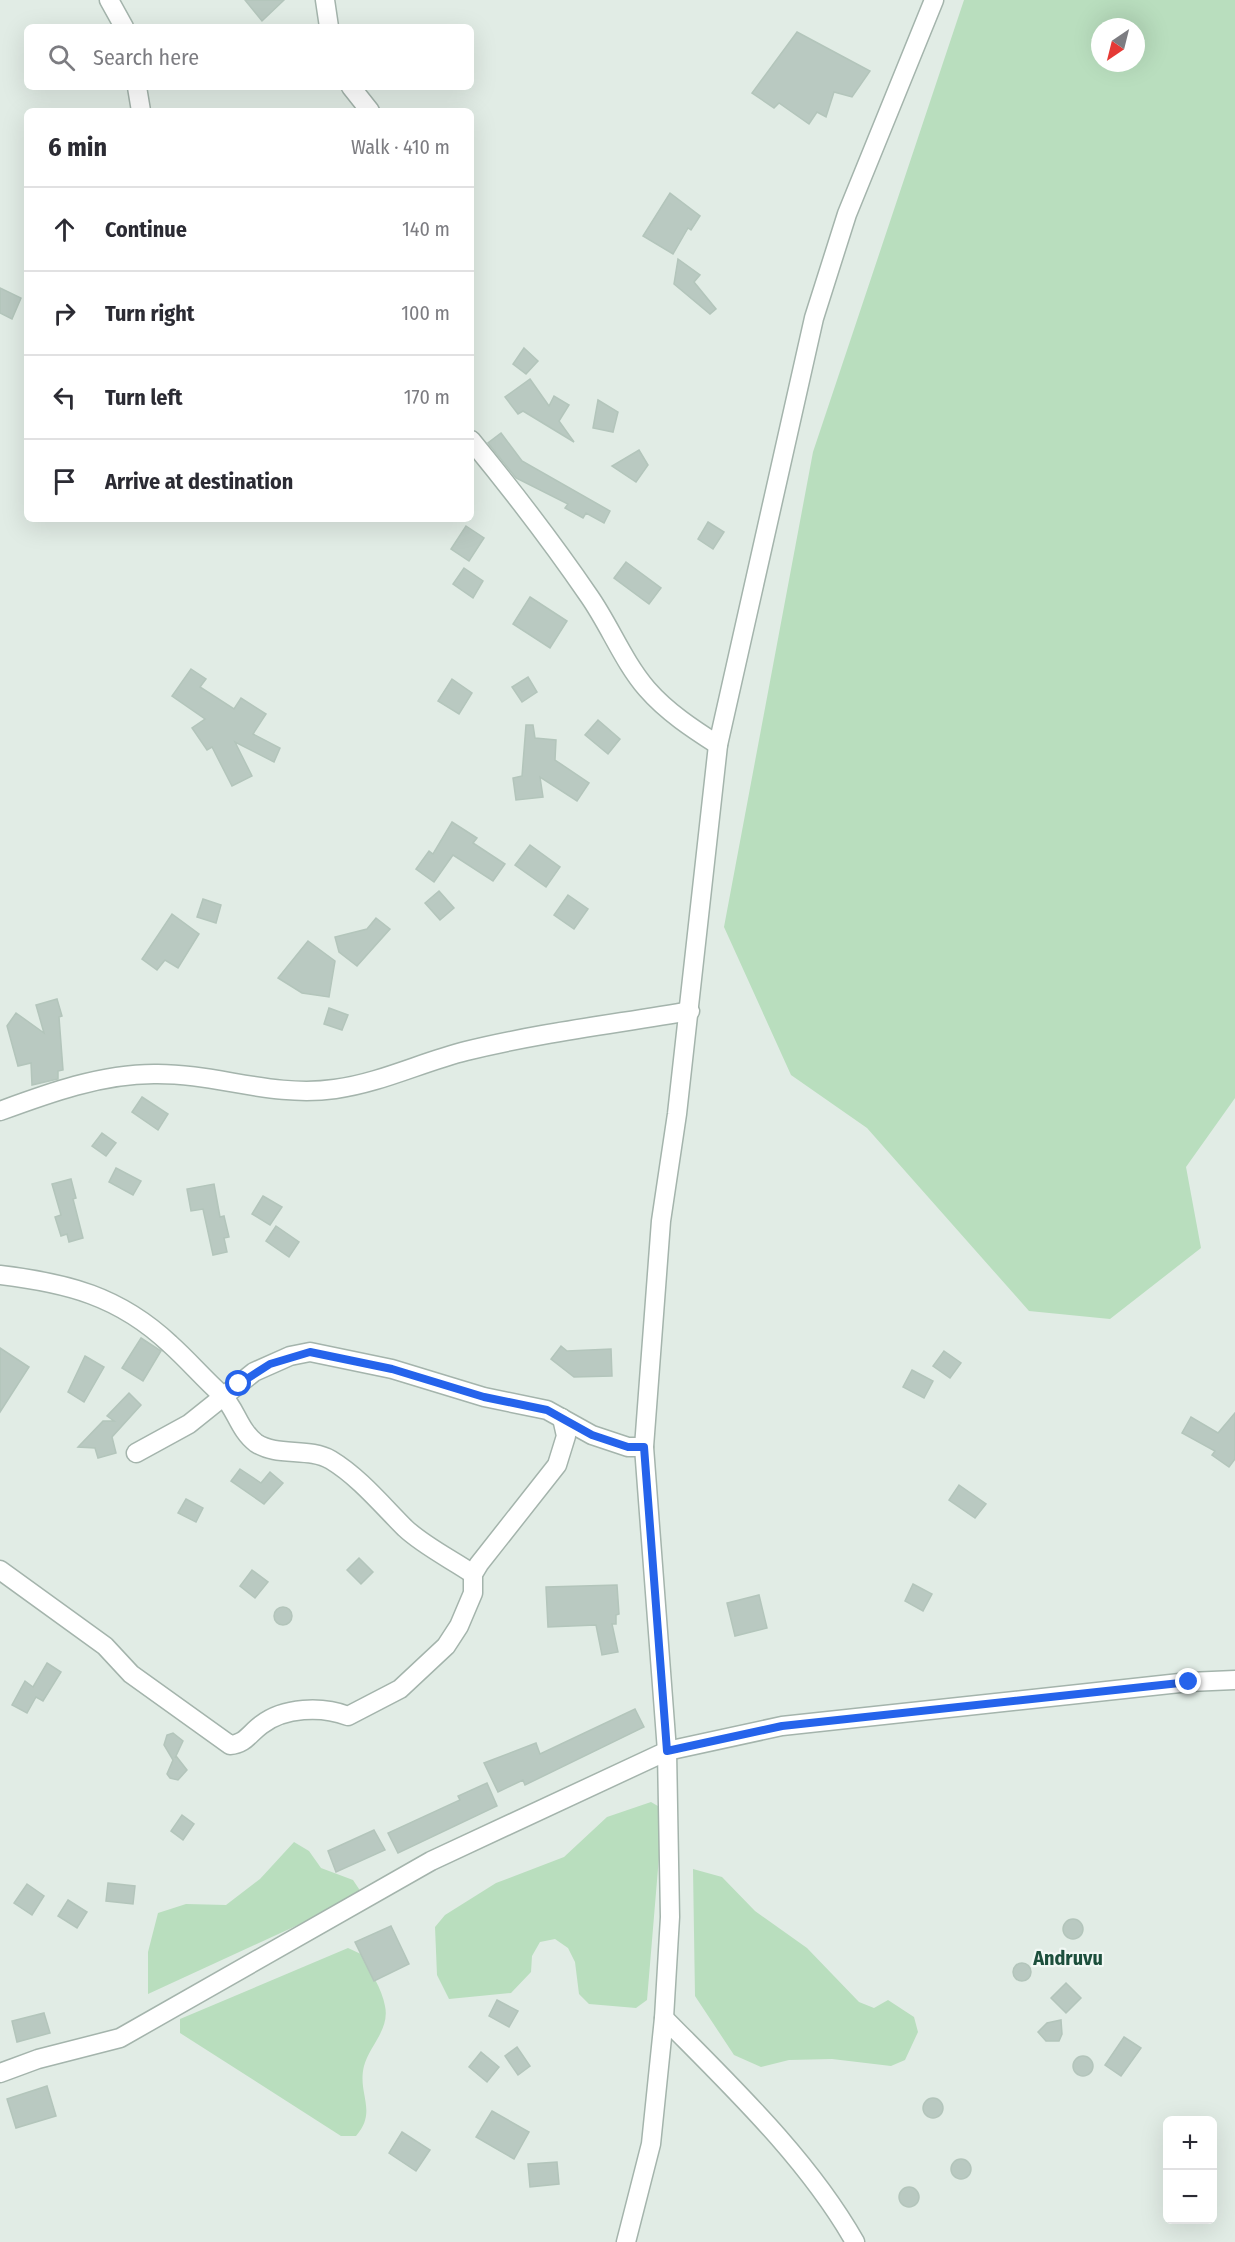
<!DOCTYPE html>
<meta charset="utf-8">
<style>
body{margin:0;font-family:"Fira Sans Condensed",sans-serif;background:#f2f2f3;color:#2b2b33}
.controls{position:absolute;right:18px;bottom:18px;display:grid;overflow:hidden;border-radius:9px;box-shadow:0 6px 24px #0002}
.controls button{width:54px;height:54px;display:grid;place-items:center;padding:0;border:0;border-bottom:2px solid #e1e1e2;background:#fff;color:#2b2b33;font:30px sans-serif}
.compass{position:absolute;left:1091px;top:18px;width:54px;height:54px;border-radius:50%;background:#fff;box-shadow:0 6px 24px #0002;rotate:215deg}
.stop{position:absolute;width:18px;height:18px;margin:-14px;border:4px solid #2563eb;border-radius:50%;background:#fff}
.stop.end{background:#2563eb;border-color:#fff;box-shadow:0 2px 6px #0008}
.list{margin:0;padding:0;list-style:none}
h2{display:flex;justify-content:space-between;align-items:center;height:78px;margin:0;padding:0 24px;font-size:26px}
h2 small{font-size:20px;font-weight:400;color:#7c7c81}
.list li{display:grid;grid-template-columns:39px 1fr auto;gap:18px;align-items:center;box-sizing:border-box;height:84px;padding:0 24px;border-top:2px solid #e1e1e2}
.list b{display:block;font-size:22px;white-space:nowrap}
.list em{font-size:20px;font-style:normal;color:#7c7c81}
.icon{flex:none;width:33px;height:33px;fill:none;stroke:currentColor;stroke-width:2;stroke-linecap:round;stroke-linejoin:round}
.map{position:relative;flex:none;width:1235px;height:2242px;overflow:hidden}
.search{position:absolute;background:#fff;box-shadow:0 6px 24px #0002;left:24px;top:24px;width:450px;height:66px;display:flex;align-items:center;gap:15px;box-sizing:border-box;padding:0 21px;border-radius:9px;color:#7c7c81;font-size:22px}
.panel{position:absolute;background:#fff;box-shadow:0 6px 24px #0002;left:24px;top:108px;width:450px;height:414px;border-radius:9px}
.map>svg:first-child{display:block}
.green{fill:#b9debe;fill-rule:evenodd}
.building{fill:#b9c9c1;stroke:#b3c5bb;stroke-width:1.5}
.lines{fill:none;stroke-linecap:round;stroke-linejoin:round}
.minor-casing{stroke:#a4b4ac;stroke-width:21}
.minor{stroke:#fff;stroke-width:18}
.route{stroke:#2563eb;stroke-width:8}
.labels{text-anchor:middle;stroke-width:4.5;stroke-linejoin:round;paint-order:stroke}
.quarter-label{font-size:20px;font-weight:bold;fill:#1c4f3c;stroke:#f1f8f4}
</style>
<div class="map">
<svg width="1235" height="2242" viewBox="0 0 1235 2242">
<rect width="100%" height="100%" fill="#e1ece5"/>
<g class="green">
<path d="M 964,0 L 1235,0 L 1235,1098 L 1186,1167 L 1201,1248 L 1110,1319 L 1029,1311 L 867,1128 L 791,1075 L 724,927 L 813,452 ZM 1100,27 L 1136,27 L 1136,63 L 1100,63 Z"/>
<polygon points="651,1802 663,1809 647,2000 636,2008 589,2004 579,1994 575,1962 568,1948 555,1939 540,1942 532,1956 531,1972 511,1993 449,1999 437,1975 435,1927 445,1915 496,1883 564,1857 607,1817"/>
<polygon points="294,1842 309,1851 321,1868 353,1880 363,1895 148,1994 148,1952 158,1913 186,1904 226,1905 260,1879"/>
<polygon points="693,1869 722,1877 755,1911 807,1948 859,2002 874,2008 888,2000 914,2017 918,2032 905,2060 891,2066 832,2059 789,2060 761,2067 734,2055 695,1996"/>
<path d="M 348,1948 L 363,1955 C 370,1971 382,1989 385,2006 C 390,2029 370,2045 364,2066 C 357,2094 378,2111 356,2136 L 341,2136 L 180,2033 L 180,2019 Z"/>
</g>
<g class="building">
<polygon points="245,0 284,0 262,21"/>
<polygon points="797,32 870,71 852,97 834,92 826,117 817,112 809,124 779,103 774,108 752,93"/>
<polygon points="670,193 700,216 691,230 688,228 673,254 643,236"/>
<polygon points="678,259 700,275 694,282 716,309 710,314 674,284"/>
<polygon points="0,288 21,298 12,319 0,313"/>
<polygon points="524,348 538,361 526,374 513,364"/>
<polygon points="530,379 549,406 554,396 569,405 559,421 574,442 523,411 518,414 505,397"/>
<polygon points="598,400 618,412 613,432 593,428"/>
<polygon points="501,433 522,461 610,511 604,523 586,513 583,518 565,508 568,504 516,478 488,443"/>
<polygon points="639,450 648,465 636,482 612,466"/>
<polygon points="708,522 724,532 713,549 698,539"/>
<polygon points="466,526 484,538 469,561 451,549"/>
<polygon points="626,562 661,588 649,604 614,578"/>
<polygon points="464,568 483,581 473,598 453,584"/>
<polygon points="530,597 567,621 550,648 513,624"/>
<polygon points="191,669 206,679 200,687 234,709 241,698 266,714 253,734 280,748 274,762 235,742 252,776 232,786 212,747 207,750 192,728 205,719 172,696"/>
<polygon points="528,677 537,692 522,702 512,687"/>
<polygon points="452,679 472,693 459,714 438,701"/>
<polygon points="598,720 620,739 608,754 585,735"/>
<polygon points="526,725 533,725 535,738 556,740 555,760 589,783 577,801 540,777 543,797 516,800 513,778 522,776"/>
<polygon points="452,822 477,838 473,843 505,864 493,881 453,855 434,882 416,869 429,851 433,854"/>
<polygon points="530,845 560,867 546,887 515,865"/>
<polygon points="439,891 454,908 440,920 425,903"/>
<polygon points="568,895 588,909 574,929 554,915"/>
<polygon points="203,899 221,905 216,923 197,917"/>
<polygon points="172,914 199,934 178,968 165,960 157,970 142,959"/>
<polygon points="376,918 390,929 357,966 339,952 335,937 367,929"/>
<polygon points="308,941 335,961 329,997 302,993 278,978"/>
<polygon points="57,999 62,1016 59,1017 63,1070 58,1071 58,1079 32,1085 31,1063 18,1066 7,1026 16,1013 44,1033 36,1005"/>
<polygon points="329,1008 348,1015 342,1030 324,1024"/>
<polygon points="142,1097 168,1114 158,1130 132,1112"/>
<polygon points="102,1133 116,1143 106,1156 92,1146"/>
<polygon points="116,1168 141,1181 133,1195 109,1182"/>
<polygon points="71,1179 76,1198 73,1199 83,1238 69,1242 67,1234 61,1236 55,1217 61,1215 52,1184"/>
<polygon points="214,1184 220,1217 224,1216 229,1237 224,1238 227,1252 213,1255 203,1209 191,1211 187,1189"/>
<polygon points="263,1196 282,1207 270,1225 252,1214"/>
<polygon points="276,1226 299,1242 289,1257 266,1241"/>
<polygon points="141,1338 161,1351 143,1381 122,1368"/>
<polygon points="561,1346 567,1351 611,1349 612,1376 574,1377 551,1359"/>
<polygon points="0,1348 29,1367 0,1412"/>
<polygon points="944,1351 961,1363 950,1378 933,1366"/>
<polygon points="85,1356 104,1367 84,1402 68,1392"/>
<polygon points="912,1370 933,1381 924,1398 903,1387"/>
<polygon points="129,1393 141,1405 112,1437 116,1453 98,1458 95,1448 78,1447 103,1421 114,1421 107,1416"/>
<polygon points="1235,1413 1235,1459 1229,1467 1212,1455 1215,1451 1182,1433 1191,1417 1218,1433"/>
<polygon points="240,1469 261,1483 270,1472 283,1483 264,1504 231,1481"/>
<polygon points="959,1485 986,1504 975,1518 949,1500"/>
<polygon points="186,1499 203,1508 196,1522 178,1513"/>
<polygon points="359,1558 373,1572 361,1584 347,1570"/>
<polygon points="252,1570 268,1582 255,1598 240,1586"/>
<polygon points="913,1584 932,1594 923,1611 905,1601"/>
<polygon points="617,1585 619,1614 616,1615 616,1624 612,1624 618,1652 602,1655 596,1625 548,1627 546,1587"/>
<polygon points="759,1595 767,1628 735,1636 727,1603"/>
<circle cx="283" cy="1616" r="9"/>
<polygon points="47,1663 61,1672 43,1701 36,1697 27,1713 12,1705 25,1681 33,1687"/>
<polygon points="635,1709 644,1727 525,1785 523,1780 498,1792 484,1763 536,1743 540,1754"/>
<polygon points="173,1733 183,1741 175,1758 176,1756 187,1770 178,1780 170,1778 167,1774 173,1760 164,1745 167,1735"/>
<polygon points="487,1783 497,1806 398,1853 388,1833 460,1800 458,1796"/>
<polygon points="182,1815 194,1824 183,1840 171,1831"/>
<polygon points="374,1830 385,1850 336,1872 328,1851"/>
<polygon points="108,1883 135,1886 133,1904 106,1901"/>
<polygon points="27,1884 44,1896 32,1915 14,1903"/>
<polygon points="68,1900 87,1912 77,1928 58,1916"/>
<circle cx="1073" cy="1929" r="10"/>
<polygon points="391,1926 409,1964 374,1981 355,1942"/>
<circle cx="1022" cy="1972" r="9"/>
<polygon points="1066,1983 1081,1998 1066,2013 1051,1998"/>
<polygon points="497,2000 518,2011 509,2027 489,2016"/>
<polygon points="44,2013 50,2033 17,2042 12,2021"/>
<polygon points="1061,2020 1062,2034 1059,2041 1046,2041 1038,2032 1047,2023"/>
<polygon points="1124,2037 1141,2048 1121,2076 1105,2065"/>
<polygon points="517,2047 530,2066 518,2075 505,2056"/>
<polygon points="481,2052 499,2067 487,2082 469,2067"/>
<circle cx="1083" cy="2066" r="10"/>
<polygon points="47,2086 56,2116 16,2128 7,2099"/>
<circle cx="933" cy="2108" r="10"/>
<polygon points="492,2111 529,2132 514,2159 476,2137"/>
<polygon points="402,2132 430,2150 416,2171 389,2153"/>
<circle cx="961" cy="2169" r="10"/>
<polygon points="557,2162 559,2184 530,2187 528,2164"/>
<circle cx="909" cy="2197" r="10"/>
</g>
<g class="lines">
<g class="minor-casing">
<g id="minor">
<polyline points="109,0 124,27"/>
<polyline points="325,0 329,27"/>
<polyline points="137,87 141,111"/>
<polyline points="351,87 370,111"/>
<path d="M 471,440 C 512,490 552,542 589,596 C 610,626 623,661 647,689 C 667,712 693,729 718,745"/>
<path d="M 0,1111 C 49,1093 101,1074 154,1074 C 216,1073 272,1098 335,1089 C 380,1083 422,1062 466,1051 C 539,1033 615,1024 690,1011"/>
<path d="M 0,1275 C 67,1283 119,1296 170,1344 C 188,1360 204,1379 222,1395 C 236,1409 239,1430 256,1443 C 277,1457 309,1447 331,1460 C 359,1477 382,1505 405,1528 C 424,1546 451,1559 473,1574"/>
<polyline points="136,1453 189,1424 254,1372 290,1356 310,1352 392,1369 484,1397 547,1410 592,1435 628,1447 644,1447"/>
<path d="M 0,1570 L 105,1646 L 131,1674 L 230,1745 C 245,1744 249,1734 261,1725 C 284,1707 322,1706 348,1716 L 400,1689 L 446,1646 L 459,1626 L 473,1593 L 473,1574 L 479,1564 L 557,1465 L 566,1436 L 562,1418"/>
<path d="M 664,2018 C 731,2086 808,2159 855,2242"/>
<polyline points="0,2073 38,2059 120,2038 431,1861 667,1751 782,1726 1189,1682 1235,1680"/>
<polyline points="626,2242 651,2144 664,2018 670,1917 667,1751 644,1447 661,1221 677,1114 718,745 814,318 847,214 934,0"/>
</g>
</g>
<use href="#minor" class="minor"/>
</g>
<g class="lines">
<polyline class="route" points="239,1384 270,1364 310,1352 392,1369 484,1397 547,1410 592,1435 628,1447 644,1447 667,1751 782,1726 1189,1682"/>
</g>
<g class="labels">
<g class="quarter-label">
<text x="1068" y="1965">Andruvu</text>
</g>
</g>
</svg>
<div class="controls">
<button>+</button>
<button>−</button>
</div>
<svg class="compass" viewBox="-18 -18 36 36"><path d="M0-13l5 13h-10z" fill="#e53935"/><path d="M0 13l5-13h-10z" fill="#7c7c81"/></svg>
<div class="stop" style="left:239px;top:1384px"></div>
<div class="stop end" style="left:1189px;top:1682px"></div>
<div class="search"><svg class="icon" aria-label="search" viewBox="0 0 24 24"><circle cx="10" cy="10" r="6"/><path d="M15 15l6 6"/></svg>Search here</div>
<section class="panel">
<h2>6 min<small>Walk · 410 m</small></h2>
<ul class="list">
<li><svg class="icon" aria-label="ahead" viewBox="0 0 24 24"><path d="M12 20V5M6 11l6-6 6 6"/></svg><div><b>Continue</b></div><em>140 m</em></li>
<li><svg class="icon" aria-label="right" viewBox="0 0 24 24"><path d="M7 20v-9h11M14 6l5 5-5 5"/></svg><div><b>Turn right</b></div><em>100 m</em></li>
<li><svg class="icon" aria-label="left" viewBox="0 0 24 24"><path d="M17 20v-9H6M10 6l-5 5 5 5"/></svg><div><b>Turn left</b></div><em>170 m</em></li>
<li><svg class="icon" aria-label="arrive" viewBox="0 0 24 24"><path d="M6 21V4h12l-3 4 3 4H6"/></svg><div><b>Arrive at destination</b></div></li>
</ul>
</section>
</div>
